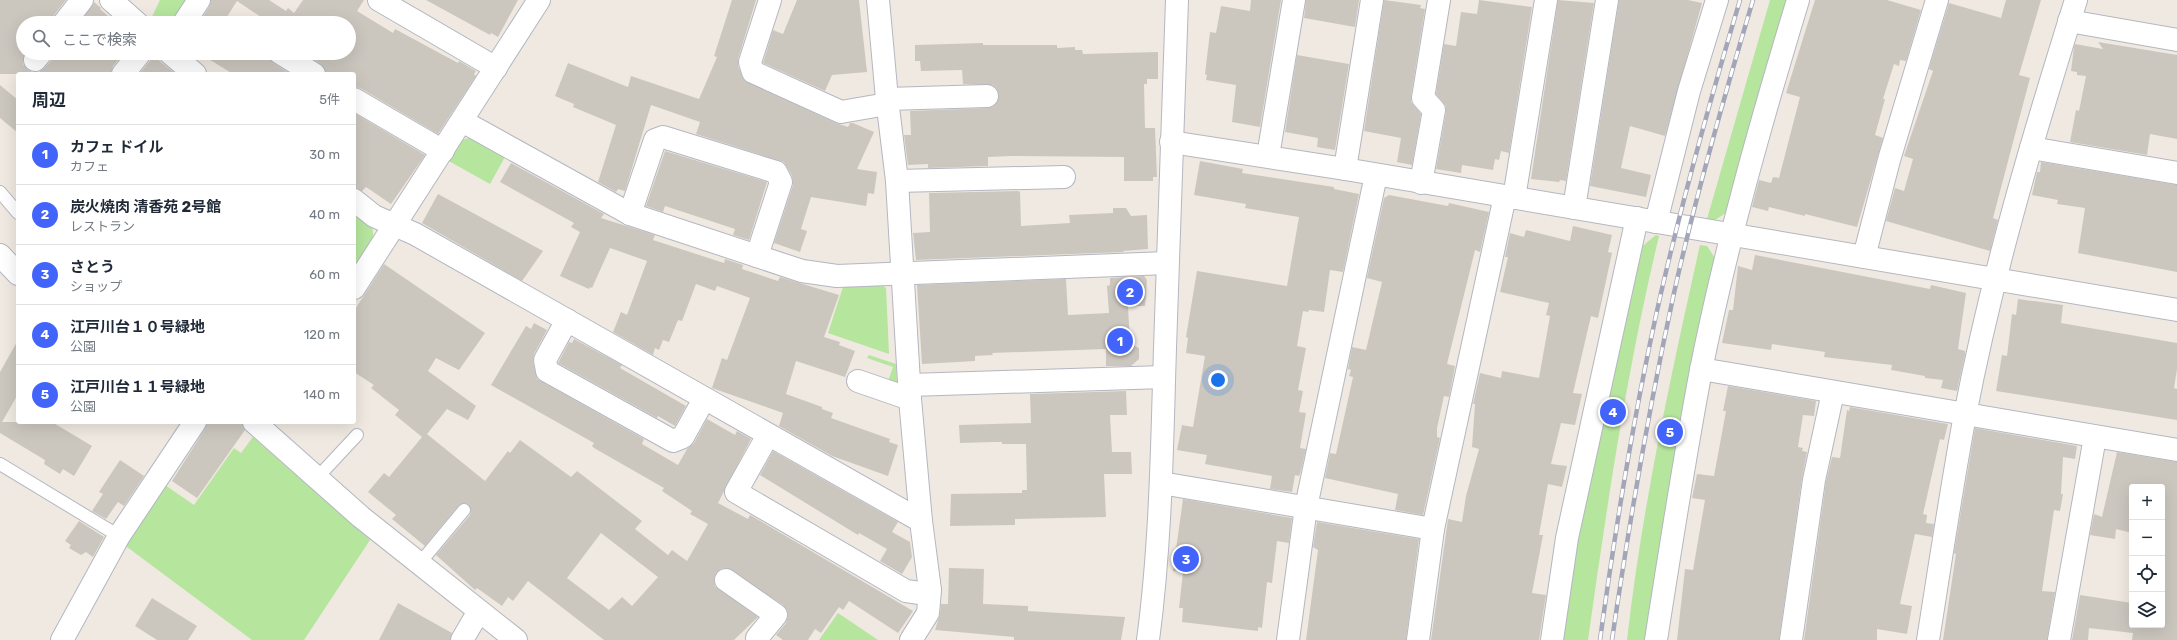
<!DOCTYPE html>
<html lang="ja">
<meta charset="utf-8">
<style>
body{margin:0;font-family:Rubik,"Noto Sans JP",sans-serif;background:#f6f6f7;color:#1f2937}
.controls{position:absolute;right:12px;bottom:12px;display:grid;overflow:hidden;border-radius:4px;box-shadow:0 4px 16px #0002}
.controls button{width:36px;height:36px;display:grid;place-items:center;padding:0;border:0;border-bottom:1px solid #e0e1e3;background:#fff;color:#1f2937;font:20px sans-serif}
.you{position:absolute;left:1218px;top:380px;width:14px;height:14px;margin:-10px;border:3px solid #fff;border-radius:50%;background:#1a73e8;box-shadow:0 0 0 6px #1a73e833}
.badge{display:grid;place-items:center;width:26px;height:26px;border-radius:50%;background:#4264fb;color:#fff;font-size:13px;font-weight:700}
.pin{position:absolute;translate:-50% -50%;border:2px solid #fff;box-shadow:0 1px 4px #0006}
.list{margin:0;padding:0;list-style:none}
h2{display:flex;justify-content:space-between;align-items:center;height:52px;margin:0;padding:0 16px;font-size:17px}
h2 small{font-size:13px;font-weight:400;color:#747a83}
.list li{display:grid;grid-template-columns:26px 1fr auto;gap:12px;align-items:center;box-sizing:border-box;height:60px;padding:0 16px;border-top:1px solid #e0e1e3}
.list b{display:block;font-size:15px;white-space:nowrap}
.list p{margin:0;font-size:13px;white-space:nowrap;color:#747a83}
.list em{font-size:13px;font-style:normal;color:#747a83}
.icon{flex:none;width:22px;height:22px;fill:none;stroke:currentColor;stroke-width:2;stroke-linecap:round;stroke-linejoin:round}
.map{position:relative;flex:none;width:2177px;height:640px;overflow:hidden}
.search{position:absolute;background:#fff;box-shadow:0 4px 16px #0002;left:16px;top:16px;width:340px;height:44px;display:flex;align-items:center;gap:10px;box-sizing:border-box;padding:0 14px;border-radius:22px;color:#747a83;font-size:15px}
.panel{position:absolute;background:#fff;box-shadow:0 4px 16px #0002;left:16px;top:72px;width:340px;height:352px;border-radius:4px}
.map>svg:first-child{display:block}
.green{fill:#b6e59e}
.building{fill:#cbc7bf;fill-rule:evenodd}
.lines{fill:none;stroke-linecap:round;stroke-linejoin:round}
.lane-casing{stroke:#b4b7c1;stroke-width:14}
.street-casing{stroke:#b4b7c1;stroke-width:24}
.secondary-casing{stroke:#b4b7c1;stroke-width:24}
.lane{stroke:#fff;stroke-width:12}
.street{stroke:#fff;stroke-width:22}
.secondary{stroke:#fff;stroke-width:22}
.rail-casing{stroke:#a3a6b8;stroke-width:4.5}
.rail{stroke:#fff;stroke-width:3;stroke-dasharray:9;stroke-linecap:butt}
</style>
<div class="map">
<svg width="2177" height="640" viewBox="0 0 2177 640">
<rect width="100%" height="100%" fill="#efe9e1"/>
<g class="green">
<polygon points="160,0 192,0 177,23 149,23"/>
<polygon points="1770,0 1789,0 1729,211 1715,220 1707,219"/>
<polygon points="474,137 506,155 490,184 447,160 461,140"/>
<polygon points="354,211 372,225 374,241 354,274"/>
<path d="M 1656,235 L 1659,236 C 1627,369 1607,505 1588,640 L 1561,640 L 1570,578 L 1640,248 Z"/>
<path d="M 1700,245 L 1707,246 L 1717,261 L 1647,640 L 1627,640 C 1642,507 1671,375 1700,245 Z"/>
<polygon points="879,283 886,288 889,354 828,333 844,284"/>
<polygon points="869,355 896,364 897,382 890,385 887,384 893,367 867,358"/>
<polygon points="253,437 370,540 304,640 252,640 123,544 162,483 194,505 234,448 241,453"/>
<polygon points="838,613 878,640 819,640"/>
</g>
<g class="building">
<polygon points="0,0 66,0 54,15 52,23 23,23 23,53 25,53 23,64 27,69 32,72 39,72 44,68 51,61 53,53 124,53 113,66 111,74 0,74"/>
<polygon points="211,0 269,0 286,11 288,8 294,13 303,0 364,0 357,11 393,33 395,29 458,63 459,61 476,71 474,74 476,76 438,134 360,88 354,87 354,74 326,74 321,64 304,53 349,53 349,23 270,23 237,1 223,23 199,23 209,7"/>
<polygon points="426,0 518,0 498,37 491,33 490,35"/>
<polygon points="732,0 756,0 738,59 738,66 744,80 836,123 848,127 850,123 853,123 874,132 857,169 877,172 874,194 868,193 866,206 811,197 801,229 807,231 800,252 774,243 793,185 792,176 784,162 696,134 700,122 651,105 625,191 618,189 616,192 598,182 616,125 573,107 574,104 555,96 568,63 628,87 631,76 699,99 717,57 714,56"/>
<polygon points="797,0 859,0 867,72 832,75 825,91 763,63 773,30 783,34"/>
<polygon points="1251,0 1281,0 1260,127 1232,122 1236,85 1206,80 1207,75 1205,74 1210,32 1216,33 1221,6 1250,11"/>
<polygon points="1306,0 1359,0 1355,27 1304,18"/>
<polygon points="1384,0 1421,5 1420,8 1425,9 1411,96 1411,102 1421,114 1412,165 1397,162 1401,138 1364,131"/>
<polygon points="1479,0 1532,7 1509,153 1501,151 1499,160 1495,159 1493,170 1462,165 1461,173 1436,169 1446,112 1446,106 1436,94 1444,44 1456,46 1461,12 1477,14"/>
<polygon points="1558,0 1594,3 1566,181 1560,180 1559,182 1531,179"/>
<polygon points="1619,0 1688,0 1702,3 1665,136 1630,126 1621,168 1651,175 1646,197 1590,186"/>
<polygon points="1815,0 1887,0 1921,10 1906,61 1900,60 1899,66 1894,64 1883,99 1885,99 1875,135 1883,138 1857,227 1805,214 1805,216 1769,207 1768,211 1752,207 1759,180 1771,183 1773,177 1779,178 1800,97 1786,93"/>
<polygon points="2006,0 2041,0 2019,75 2030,78 1993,218 1998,220 1990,251 1886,221 1895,188 1904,191 1913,159 1904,156 1933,71 1929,69 1949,3 2001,18"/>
<polygon points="94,2 101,8 100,9 116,23 80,23"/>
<polygon points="2098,42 2177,55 2177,139 2150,134 2147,155 2070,142 2076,110 2079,111 2086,76 2077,75 2077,72 2071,71 2074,47 2075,44 2103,49"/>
<polygon points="983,43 983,45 1057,45 1057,48 1075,47 1075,50 1082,50 1083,54 1158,52 1158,79 1147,79 1147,84 1144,84 1145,128 1155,128 1157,177 1153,177 1153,181 1124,181 1124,157 1010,156 988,157 988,166 928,168 928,164 908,165 904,135 911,135 910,111 988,108 994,106 999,96 997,89 993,85 963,84 962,70 921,71 920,61 915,61 915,45"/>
<polygon points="199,53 250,53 257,57 260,53 268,53 273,63 290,74 233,74"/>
<polygon points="152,54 162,63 176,74 139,74 150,61"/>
<polygon points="1297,55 1349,64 1335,150 1317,147 1318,138 1285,132"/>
<polygon points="0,85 18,100 18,133 0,118"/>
<polygon points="354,113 425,155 391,204 366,187 362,191 354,188"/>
<polygon points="665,151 767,182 749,240 733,235 735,229 665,206 663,212 646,206"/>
<polygon points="1200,161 1243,169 1242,173 1334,187 1334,189 1359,194 1343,272 1330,270 1324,312 1309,310 1308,312 1303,311 1297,346 1306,348 1298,390 1303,391 1299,412 1306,413 1300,448 1306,449 1300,474 1299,476 1295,475 1292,492 1270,489 1272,476 1205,464 1207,455 1177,450 1182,425 1193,427 1205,356 1186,353 1188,338 1186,337 1197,271 1287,286 1299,217 1245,208 1246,204 1194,195"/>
<polygon points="2041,162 2177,185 2177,272 2078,253 2085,208 2057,204 2058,200 2032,195 2037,172 2040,172"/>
<polygon points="511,163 604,214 601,218 655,235 653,240 724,263 725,259 743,265 742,269 778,281 780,277 839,295 824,337 840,342 839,345 855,351 845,377 796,361 786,394 822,407 822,409 833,413 831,418 890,439 889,442 898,445 888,476 832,456 779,426 783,413 712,388 722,358 727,360 750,298 717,286 715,291 696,284 682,321 678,320 669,342 663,340 659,350 655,348 653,355 613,332 621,312 627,315 647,261 610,248 592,288 590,287 589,289 560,276 580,232 571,227 574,223 500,182"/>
<polygon points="1018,191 1020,192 1021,226 1070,223 1069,215 1113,213 1113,208 1126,208 1131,216 1147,215 1148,249 1123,251 1124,252 916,260 913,233 930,232 929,193"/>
<polygon points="438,194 543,251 522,281 422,223"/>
<polygon points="1389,195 1448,206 1449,203 1489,212 1480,252 1475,250 1447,364 1455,366 1449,397 1444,396 1437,428 1437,437 1440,438 1423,515 1395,510 1398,494 1325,478 1330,453 1336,454 1353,377 1349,376 1351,370 1348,369 1352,347 1366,350 1382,282 1367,278 1384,198"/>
<polygon points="1573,226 1612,235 1608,252 1612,253 1598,318 1591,316 1573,393 1582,394 1575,425 1561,423 1551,464 1567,466 1562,487 1548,484 1539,535 1543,535 1532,593 1546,595 1539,640 1431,640 1448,519 1462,522 1466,496 1479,449 1472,447 1475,404 1473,404 1480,373 1501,378 1502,371 1539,378 1550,316 1546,315 1549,303 1500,292 1508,257 1505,257 1510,233 1524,237 1526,230 1570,241"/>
<polygon points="1755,255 1930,289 1931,285 1966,293 1958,349 1965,351 1965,355 1957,391 1941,388 1943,380 1925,378 1925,376 1891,370 1892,365 1824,357 1825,352 1772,344 1771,350 1722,343 1729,310 1733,310 1738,266 1752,270"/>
<path d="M 384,264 L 485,333 L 459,370 L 436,358 L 428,371 L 476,406 L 468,420 L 447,409 L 427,434 L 485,481 L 508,451 L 510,453 L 520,440 L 571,477 L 577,471 L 642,521 L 635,529 L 668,555 L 672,550 L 687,561 L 708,524 L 690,514 L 692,511 L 662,491 L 664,488 L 594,448 L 592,446 L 594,443 L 491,385 L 526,326 L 531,329 L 534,323 L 547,330 L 534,354 L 533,362 L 537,379 L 644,439 L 642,444 L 678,465 L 687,449 L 694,443 L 707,419 L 735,435 L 737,431 L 751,439 L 718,503 L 748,519 L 750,515 L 913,611 L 898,633 L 849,601 L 843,610 L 839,607 L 821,633 L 815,629 L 808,640 L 783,640 L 776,635 L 786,623 L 788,616 L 787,610 L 783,605 L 727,568 L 721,569 L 716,573 L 714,579 L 715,586 L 758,617 L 734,640 L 604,640 L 528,581 L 513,601 L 508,597 L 502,606 L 477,588 L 475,590 L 436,555 L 470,515 L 471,511 L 469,505 L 465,503 L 459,505 L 425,546 L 392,519 L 396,515 L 368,492 L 384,473 L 389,477 L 422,437 L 395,415 L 399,410 L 371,388 L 374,385 L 354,372 L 354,311 ZM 601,533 L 658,577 L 632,606 L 622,597 L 609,610 L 567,578 Z"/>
<polygon points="1144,276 1147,280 1145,306 1128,306 1130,344 1139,348 1139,359 1131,366 1106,366 1106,349 992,353 993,355 975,356 975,361 922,364 917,285 1066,279 1068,315 1109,313 1107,286 1110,285 1110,278"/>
<polygon points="2018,299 2063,305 2061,323 2177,343 2177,369 2174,388 2177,389 2177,420 1996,391 2002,355 2007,356 2012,314 2016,315"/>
<polygon points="574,339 622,365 620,368 686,406 675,426 658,416 657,418 558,363 569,342 572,343"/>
<polygon points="18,340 18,394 2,422 52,422 92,446 74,476 63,469 60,474 44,464 45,460 0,433 0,372"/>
<polygon points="1728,386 1816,401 1814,416 1803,415 1798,447 1803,448 1802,451 1807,452 1802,478 1779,640 1677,640 1685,569 1693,570 1705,500 1692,498 1697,474 1714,476 1726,411 1723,411"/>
<polygon points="1126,391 1127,415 1110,415 1112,452 1131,452 1132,474 1104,474 1106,517 1015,519 1015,525 950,526 951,494 1022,493 1022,490 1027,490 1026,444 1002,444 1002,442 993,442 960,443 959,425 1031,423 1030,394"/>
<polygon points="1850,407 1948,424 1944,440 1940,439 1923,514 1927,515 1926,523 1934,524 1932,537 1915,534 1900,604 1912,606 1907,634 1877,629 1877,640 1804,640 1826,482 1832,457 1840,458 1847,410 1849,411"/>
<polygon points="207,422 242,422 245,430 197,498 172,481 205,429"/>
<polygon points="1975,428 2077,446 2075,459 2063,457 2061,494 2063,494 2060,511 2054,510 2042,591 2055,592 2047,640 1943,640 1956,554 1954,553"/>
<polygon points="773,451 898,522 892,532 910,542 912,557 902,574 880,561 887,549 859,533 858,535 760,475"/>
<polygon points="2117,452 2177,462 2177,640 2132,640 2133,633 2089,628 2088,640 2072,640 2080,595 2132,603 2132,625 2162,625 2162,487 2132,487 2132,533 2116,529 2115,539 2090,535 2094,514 2102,517"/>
<polygon points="120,460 144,476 124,506 118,502 106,519 92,511 103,494 99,492"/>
<polygon points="1183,499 1292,518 1289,543 1277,541 1272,583 1267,582 1262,628 1258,627 1258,631 1182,622 1183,608 1179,608 1183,572 1173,571"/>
<polygon points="79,521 104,537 93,557 86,552 81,555 69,548 71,545 65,541"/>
<polygon points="1317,522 1419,539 1406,640 1306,640 1318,550 1313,547"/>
<polygon points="949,568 984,569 983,604 1028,606 1028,611 1125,617 1121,640 1014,640 1014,637 935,630 940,614 941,604 948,604"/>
<polygon points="152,598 197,626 188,640 157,640 135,626"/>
<polygon points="398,603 452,633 450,640 379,640"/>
</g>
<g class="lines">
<g class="lane-casing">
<g id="lane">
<polyline points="0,192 18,213"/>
<polyline points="0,464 119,536"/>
<polyline points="317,478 357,435"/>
<polyline points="419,564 464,510"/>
</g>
</g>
<g class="street-casing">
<g id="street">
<polyline points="111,0 137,23"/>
<polyline points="379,0 496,68"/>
<polyline points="770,0 750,62 753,72 841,112 887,104"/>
<polyline points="878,0 887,99 897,181 910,399 921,521 930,590 928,613 911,640"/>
<polyline points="2069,21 2177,40"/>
<polyline points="64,23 82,0"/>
<polyline points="184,23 199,0"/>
<polyline points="170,53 195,74"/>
<polyline points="280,53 314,74"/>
<polyline points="35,60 41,53"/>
<polyline points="123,74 140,53"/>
<polyline points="354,99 443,151"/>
<polyline points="887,99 987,96"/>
<polyline points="462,121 630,214 802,271 837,276 1167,263"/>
<polyline points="2031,148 2177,173"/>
<polyline points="1268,156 1294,0"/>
<polyline points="1345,169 1372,0"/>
<polyline points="897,181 1064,177"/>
<polyline points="1421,183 1434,110 1423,98 1439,0"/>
<polyline points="1514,198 1546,0"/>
<polyline points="354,200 374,216 415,234 921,521"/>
<polyline points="1574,208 1607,0"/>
<polyline points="630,214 655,140 663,137 776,172 781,182 757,256"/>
<polyline points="1656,222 1689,91 1717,0"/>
<polyline points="0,255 18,274"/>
<polyline points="1864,257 1889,160 1937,0"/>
<polyline points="354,288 539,0"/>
<polyline points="567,320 545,360 547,371 673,441 683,437 704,399"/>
<polyline points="1701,369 2177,450"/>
<polyline points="858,381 910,399"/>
<polyline points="910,385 1164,377"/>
<polyline points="254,422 361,517 516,640"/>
<polyline points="768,435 736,492 906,591 920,593 930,590"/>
<polyline points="1161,483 1433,529"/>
<polyline points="726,580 776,615 757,638"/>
<polyline points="62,640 119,536 195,422"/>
<polyline points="462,640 479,611"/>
<polyline points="1288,640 1306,507 1376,175"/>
<polyline points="1418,640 1433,529 1505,196"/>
<polyline points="1552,640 1567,538 1637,218"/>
<path d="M 1656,640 C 1670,550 1684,460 1701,370 C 1726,245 1761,122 1798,0"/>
<polyline points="1791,640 1814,480 1833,392"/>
<path d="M 1928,640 C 1940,565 1951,490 1965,415 C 1992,274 2033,137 2076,0"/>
<polyline points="2059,640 2095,437"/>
</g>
</g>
<g class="secondary-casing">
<g id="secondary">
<polyline points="1171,142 1345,169 2177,310"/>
<path d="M 1148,640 C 1161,543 1162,445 1165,348 C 1168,232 1172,116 1177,0"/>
</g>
</g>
<use href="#lane" class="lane"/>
<use href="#street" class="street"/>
<use href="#secondary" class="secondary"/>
<g class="rail-casing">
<g id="rail">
<path d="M 1600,640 C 1616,524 1635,407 1661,293 C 1684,194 1711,97 1740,0"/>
<path d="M 1612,640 C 1629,524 1649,408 1674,293 C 1696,194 1724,97 1753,0"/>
</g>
</g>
<use href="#rail" class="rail"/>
</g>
</svg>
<div class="controls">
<button>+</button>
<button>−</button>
<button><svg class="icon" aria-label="locate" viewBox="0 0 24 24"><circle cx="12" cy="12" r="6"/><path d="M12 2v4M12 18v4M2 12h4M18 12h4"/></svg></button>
<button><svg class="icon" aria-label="layers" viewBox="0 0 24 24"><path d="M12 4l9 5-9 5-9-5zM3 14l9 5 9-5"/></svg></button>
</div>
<div class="you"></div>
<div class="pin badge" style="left:1120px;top:341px">1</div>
<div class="pin badge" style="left:1130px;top:292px">2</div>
<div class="pin badge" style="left:1186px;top:559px">3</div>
<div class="pin badge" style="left:1613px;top:412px">4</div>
<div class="pin badge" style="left:1670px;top:432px">5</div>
<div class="search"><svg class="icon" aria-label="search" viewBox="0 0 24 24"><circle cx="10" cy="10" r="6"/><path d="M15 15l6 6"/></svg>ここで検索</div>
<section class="panel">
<h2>周辺<small>5件</small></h2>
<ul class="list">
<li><span class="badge">1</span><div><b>カフェ ドイル</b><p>カフェ</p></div><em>30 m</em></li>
<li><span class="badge">2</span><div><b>炭火焼肉 清香苑 2号館</b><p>レストラン</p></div><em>40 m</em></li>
<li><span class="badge">3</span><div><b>さとう</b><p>ショップ</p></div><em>60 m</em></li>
<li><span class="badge">4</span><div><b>江戸川台１０号緑地</b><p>公園</p></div><em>120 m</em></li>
<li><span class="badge">5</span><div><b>江戸川台１１号緑地</b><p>公園</p></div><em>140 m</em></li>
</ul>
</section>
</div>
